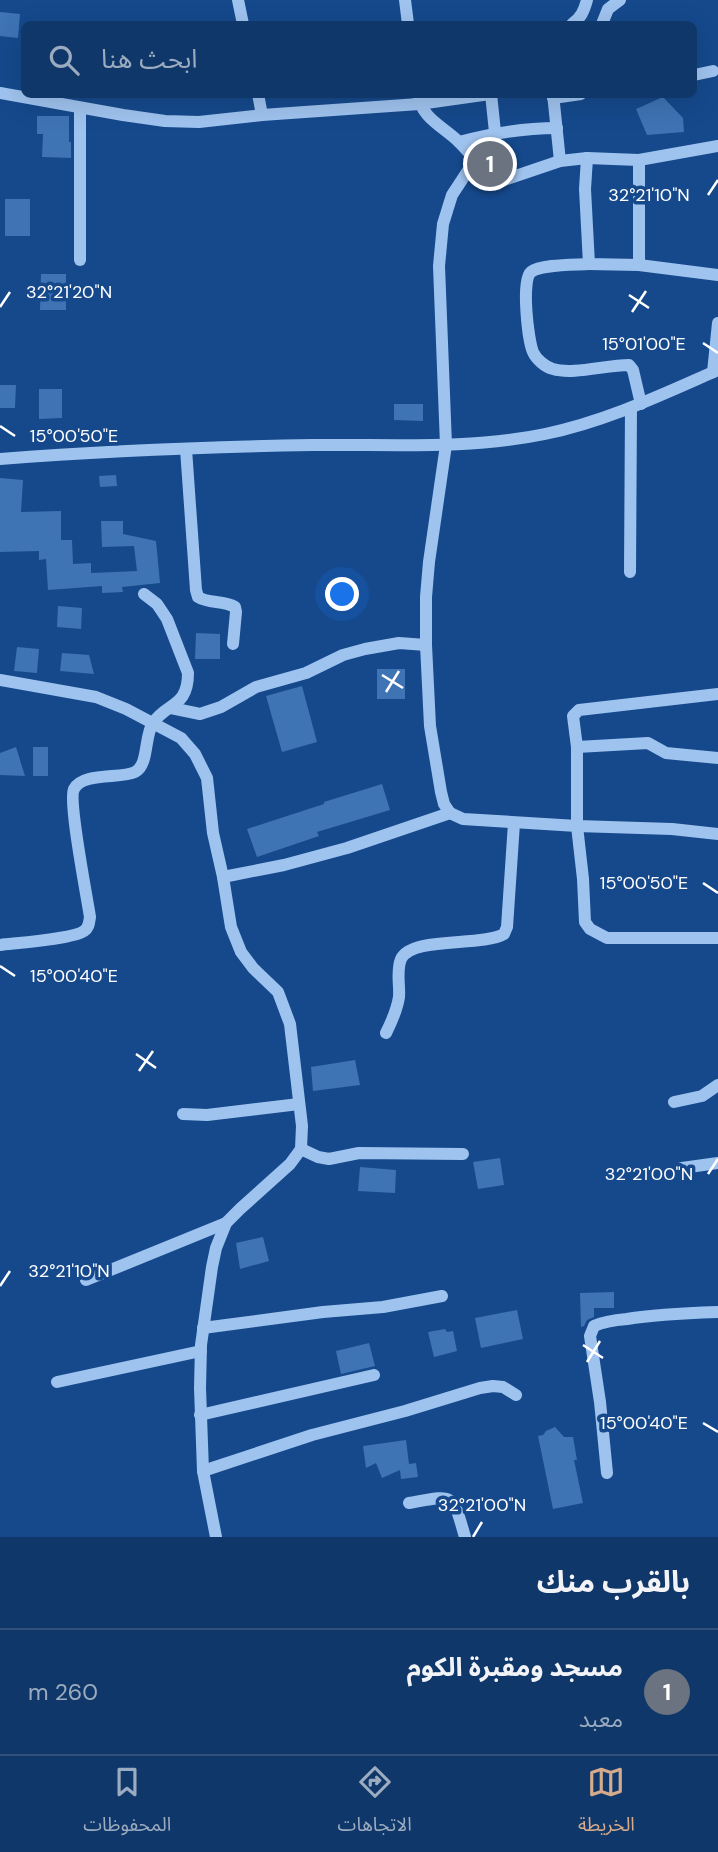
<!DOCTYPE html>
<html lang="ar">
<meta charset="utf-8">
<style>
body{margin:0;font-family:"DM Sans","Noto Sans Arabic",sans-serif;background:#193f6f;color:#f1f3f6;direction:rtl}
.you{position:absolute;left:343px;top:595px;width:24px;height:24px;margin:-18px;border:5px solid #fff;border-radius:50%;background:#1a73e8;box-shadow:0 0 0 10px #1a73e833}
.badge{display:grid;place-items:center;width:46px;height:46px;border-radius:50%;background:#d6ab8b;color:#fff;font-size:23px;font-weight:700}
.pin{position:absolute;translate:-50% -50%;border:4px solid #fff;box-shadow:0 2px 7px #0006}
.list{margin:0;padding:0;list-style:none}
h2{display:flex;justify-content:space-between;align-items:center;height:91px;margin:0;padding:0 28px;font-size:30px}
h2 small{font-size:23px;font-weight:400;color:#9cacc0}
.list li{display:grid;grid-template-columns:46px 1fr auto;gap:21px;align-items:center;box-sizing:border-box;height:126px;padding:0 28px;border-top:2px solid #30517d}
.list b{display:block;font-size:26px;white-space:nowrap}
.list p{margin:0;font-size:23px;white-space:nowrap;color:#9cacc0}
.list em{font-size:23px;font-style:normal;color:#9cacc0}
.icon{flex:none;width:38px;height:38px;fill:none;stroke:currentColor;stroke-width:2;stroke-linecap:round;stroke-linejoin:round}
.map{position:relative;flex:none;width:718px;height:1537px;overflow:hidden;direction:ltr}
.search{position:absolute;background:#103769;box-shadow:0 7px 28px #0002;left:21px;right:21px;top:21px;height:77px;display:flex;align-items:center;gap:18px;box-sizing:border-box;padding:0 24px;border-radius:10px;color:#9cacc0;font-size:26px}
.sheet{height:217px;background:#103769}
nav{display:flex;justify-content:space-around;align-items:center;box-sizing:border-box;height:98px;border-top:2px solid #30517d;background:#103769;font-size:19px;color:#9cacc0}
nav a{display:grid;justify-items:center;gap:4px}
nav .on{color:#d6ab8b}
.map>svg:first-child{display:block}
.building{fill:#3e73b4}
.lines{fill:none;stroke-linecap:round;stroke-linejoin:round}
.minor{stroke:#9fc3ef;stroke-width:12}
.ticks{fill:none;stroke:#fff;stroke-width:2.5}
.ticks-label{font-size:18px;text-anchor:middle;fill:#fff;stroke:#15498c;stroke-width:7;stroke-linejoin:round;paint-order:stroke}
</style>
<div class="map">
<svg width="718" height="1537" viewBox="0 0 718 1537">
<rect width="100%" height="100%" fill="#15498c"/>
<g class="building">
<polygon points="0,12 20,14 18,38 0,36"/>
<polygon points="663,97 683,118 684,132 647,135 636,109"/>
<polygon points="37,116 69,116 69,142 71,142 71,158 42,157 43,134 37,134"/>
<rect x="5" y="199" width="25" height="37"/>
<polygon points="41,274 66,274 66,310 40,310"/>
<polygon points="0,385 16,385 15,408 0,408"/>
<polygon points="39,389 62,389 62,418 39,419"/>
<polygon points="394,404 423,404 423,421 394,420"/>
<polygon points="116,475 117,486 100,487 99,476"/>
<polygon points="0,478 23,480 21,512 61,511 61,540 72,540 73,564 91,563 91,573 137,571 134,546 102,547 101,521 123,521 123,534 156,541 160,583 122,587 123,592 102,593 102,586 48,590 46,559 39,560 39,551 0,552"/>
<polygon points="58,606 82,608 81,629 57,627"/>
<polygon points="196,633 220,634 220,659 195,659"/>
<polygon points="17,647 39,649 37,673 14,671"/>
<polygon points="62,653 89,655 94,674 60,671"/>
<rect x="377" y="669" width="28" height="30"/>
<polygon points="302,686 317,742 282,752 266,696"/>
<polygon points="16,747 25,776 0,775 0,753"/>
<rect x="33" y="747" width="15" height="29"/>
<polygon points="382,784 390,810 317,832 319,836 257,857 247,829 324,804 324,802"/>
<polygon points="355,1060 360,1085 313,1091 311,1067"/>
<polygon points="500,1158 504,1185 478,1189 473,1162"/>
<polygon points="360,1167 396,1170 395,1193 358,1191"/>
<polygon points="263,1237 269,1261 240,1269 236,1243"/>
<polygon points="614,1292 614,1308 594,1308 594,1317 587,1320 584,1326 581,1327 580,1293"/>
<polygon points="517,1310 523,1339 481,1348 475,1318"/>
<polygon points="445,1329 447,1332 453,1331 457,1351 434,1357 428,1332"/>
<polygon points="369,1343 375,1366 341,1374 336,1351"/>
<polygon points="555,1427 564,1437 573,1437 577,1460 574,1460 583,1503 553,1509 538,1436 543,1435 546,1431"/>
<polygon points="406,1440 409,1464 416,1463 418,1477 401,1479 400,1470 382,1478 376,1463 366,1468 363,1446"/>
</g>
<g class="lines">
<g class="minor">
<polyline points="238,0 243,24"/>
<polyline points="405,0 408,24"/>
<path d="M 572,24 C 581,18 584,11 587,0"/>
<polyline points="602,24 608,9 620,0"/>
<polyline points="694,75 713,71"/>
<polyline points="0,93 123,115 165,121 199,122 262,115 419,104 490,94"/>
<polyline points="258,94 262,115"/>
<path d="M 418,94 C 421,119 445,127 460,143 C 470,154 480,165 490,176 L 496,179 L 504,180 L 560,161 L 587,158 L 639,160"/>
<polyline points="491,94 495,132"/>
<polyline points="553,94 560,161"/>
<polyline points="553,98 581,94"/>
<path d="M 459,142 C 493,133 522,128 557,128"/>
<polyline points="587,158 585,189 589,264 639,265 718,275"/>
<polyline points="80,260 80,108"/>
<path d="M 589,264 C 576,265 541,264 531,272 C 521,280 528,340 533,352 C 536,359 545,367 553,369 C 573,375 606,365 629,365 L 633,370 L 641,404"/>
<polyline points="639,265 639,160 718,146"/>
<polyline points="713,372 718,323"/>
<path d="M 186,449 L 196,590 L 198,597 C 209,604 223,600 235,607 L 236,612 L 233,644"/>
<path d="M 0,459 C 104,451 208,447 312,445 C 390,444 468,450 545,434 C 607,421 661,395 718,370"/>
<polyline points="630,572 631,408"/>
<polyline points="0,680 96,697 126,709 181,738 195,754 207,778 213,833 223,877"/>
<polyline points="718,694 579,710 573,716 577,747 577,826 672,829 718,834"/>
<polyline points="171,708 200,714 221,707 256,687 306,673 343,655 365,649 399,643 426,645"/>
<polyline points="577,747 648,743 666,753 718,758"/>
<polyline points="450,813 463,819 577,826 583,879 585,922 590,929 607,938 718,938"/>
<path d="M 0,945 C 16,943 73,939 84,931 C 89,928 89,923 90,917 C 87,897 68,800 74,789 C 82,772 121,779 135,772 C 149,765 144,736 153,723 C 167,702 188,708 188,673 L 167,619 L 157,604 L 144,594"/>
<path d="M 386,1033 C 392,1021 397,1010 399,997 C 400,985 396,971 401,959 C 412,936 481,947 504,934 L 507,927 L 514,823"/>
<polyline points="674,1102 702,1096 718,1085"/>
<polyline points="183,1114 207,1115 299,1104"/>
<polyline points="301,1149 318,1157 329,1159 359,1153 463,1154"/>
<polyline points="682,1168 718,1163"/>
<polyline points="86,1280 226,1223"/>
<polyline points="203,1328 323,1312 383,1307 442,1296"/>
<polyline points="57,1382 201,1351"/>
<polyline points="200,1415 374,1375"/>
<polyline points="203,1471 312,1435 405,1411 480,1388 493,1386 503,1387 516,1395"/>
<path d="M 607,1473 L 600,1402 L 590,1336 L 594,1326 C 605,1321 616,1320 627,1319 C 657,1314 688,1313 718,1312"/>
<path d="M 409,1503 C 455,1495 452,1492 465,1537"/>
<polyline points="216,1537 203,1471 200,1388 201,1345 212,1267 216,1248 226,1223 240,1209 290,1164 301,1149 302,1126 290,1024 278,992 253,968 241,952 231,927 223,877 284,865 347,848 450,813 444,804 441,792 430,726 426,645 426,597 429,562 446,445 439,266 443,224 452,195 475,160"/>
</g>
</g>
<path class="ticks" d="M 708,195 L 718,180M 629,295 L 649,308M 0,307 L 10,292M 632,312 L 646,291M 703,343 L 718,353M 0,426 L 15,436M 382,675 L 403,688M 386,692 L 399,671M 703,883 L 718,893M 0,966 L 15,976M 136,1054 L 156,1068M 139,1071 L 153,1051M 708,1174 L 718,1159M 0,1286 L 10,1271M 583,1345 L 603,1358M 587,1362 L 600,1341M 703,1423 L 718,1432M 473,1537 L 482,1522"/>
<g class="ticks-label">
<text x="649" y="201">32°21'10"N</text>
<text x="69" y="298">32°21'20"N</text>
<text x="644" y="350">15°01'00"E</text>
<text x="74" y="442">15°00'50"E</text>
<text x="644" y="889">15°00'50"E</text>
<text x="74" y="982">15°00'40"E</text>
<text x="649" y="1180">32°21'00"N</text>
<text x="69" y="1277">32°21'10"N</text>
<text x="644" y="1429">15°00'40"E</text>
<text x="482" y="1511">32°21'00"N</text>
</g>
</svg>
<div class="you"></div>
<div class="pin badge" style="left:490px;top:164px;background:#6b7280">1</div>
<div class="search"><svg class="icon" aria-label="search" viewBox="0 0 24 24"><circle cx="10" cy="10" r="6"/><path d="M15 15l6 6"/></svg>ابحث هنا</div>
</div>
<section class="sheet">
<h2>بالقرب منك<small></small></h2>
<ul class="list">
<li><span class="badge" style="background:#6b7280">1</span><div><b>مسجد ومقبرة الكوم</b><p>معبد</p></div><em>260 m</em></li>
</ul>
</section>
<nav>
<a class="on"><svg class="icon" aria-label="map" viewBox="0 0 24 24"><path d="M3 6l6-2 6 2 6-2v14l-6 2-6-2-6 2zM9 4v14M15 6v14"/></svg>الخريطة</a>
<a><svg class="icon" aria-label="directions" viewBox="0 0 24 24"><path d="M12 3l9 9-9 9-9-9zM9 14v-3h6M13 9l2 2-2 2"/></svg>الاتجاهات</a>
<a><svg class="icon" aria-label="saved" viewBox="0 0 24 24"><path d="M7 4h10v16l-5-4-5 4z"/></svg>المحفوظات</a>
</nav>
